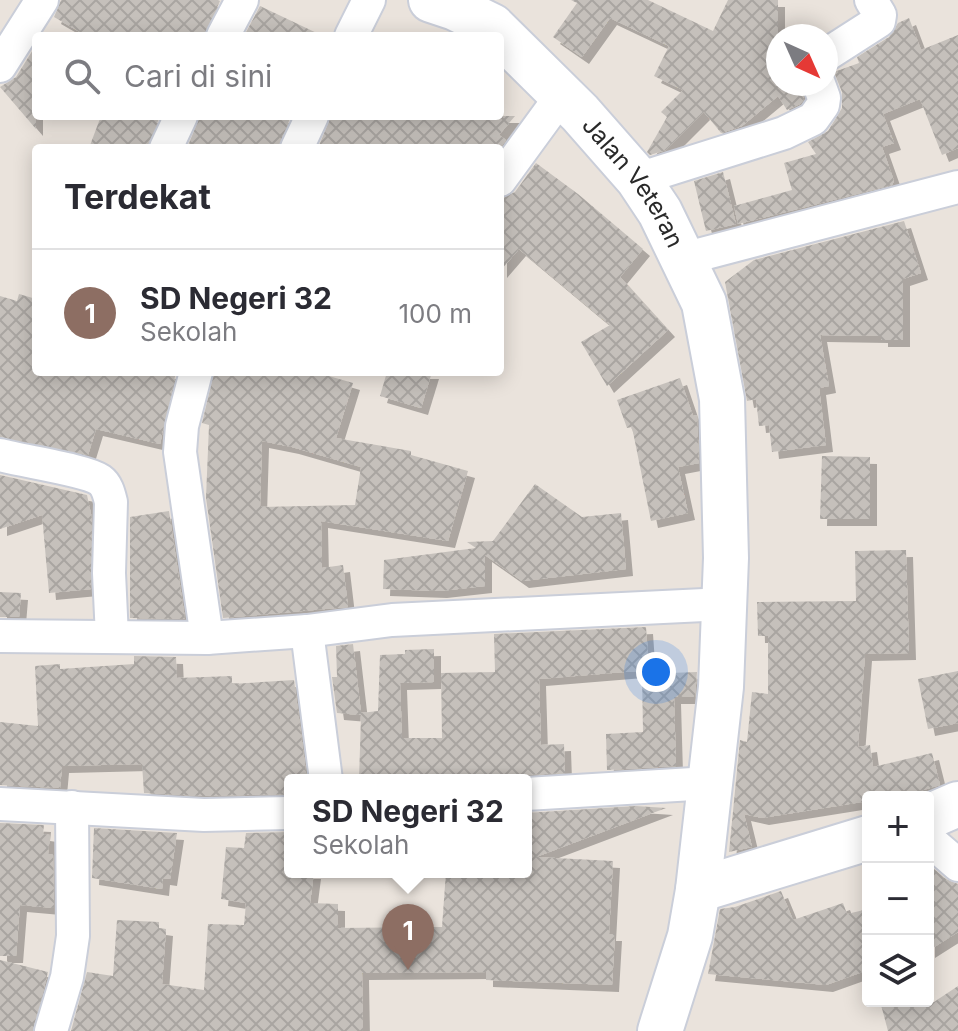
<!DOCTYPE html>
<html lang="id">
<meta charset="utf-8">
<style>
body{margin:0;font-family:Inter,sans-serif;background:#f7f7f7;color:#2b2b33}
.controls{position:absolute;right:24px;bottom:24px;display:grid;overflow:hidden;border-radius:8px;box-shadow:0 4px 20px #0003}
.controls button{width:72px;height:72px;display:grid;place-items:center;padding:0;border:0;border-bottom:2px solid #e1e1e2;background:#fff;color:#2b2b33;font:40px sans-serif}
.compass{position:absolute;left:766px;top:24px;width:72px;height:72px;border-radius:50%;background:#fff;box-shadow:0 4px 20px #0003;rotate:135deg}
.you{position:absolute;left:656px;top:672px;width:28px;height:28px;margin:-20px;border:6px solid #fff;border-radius:50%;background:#1a73e8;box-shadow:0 0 0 12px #1a73e833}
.badge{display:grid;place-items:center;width:52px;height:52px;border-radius:50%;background:#7c3aed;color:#fff;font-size:26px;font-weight:700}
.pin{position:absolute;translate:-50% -66px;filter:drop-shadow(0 2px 4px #0008)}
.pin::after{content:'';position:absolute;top:42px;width:28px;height:24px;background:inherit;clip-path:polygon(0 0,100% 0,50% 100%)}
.popup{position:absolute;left:284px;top:774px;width:248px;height:104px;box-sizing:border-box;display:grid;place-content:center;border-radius:8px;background:#fff;filter:drop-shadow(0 2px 6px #0005);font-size:26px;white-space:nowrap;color:#7c7c81}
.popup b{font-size:30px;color:#2b2b33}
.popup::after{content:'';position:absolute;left:50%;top:100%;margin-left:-16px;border:16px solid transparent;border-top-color:#fff}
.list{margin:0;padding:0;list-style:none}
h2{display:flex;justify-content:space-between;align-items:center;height:104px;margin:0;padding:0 32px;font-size:34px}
h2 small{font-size:26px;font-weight:400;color:#7c7c81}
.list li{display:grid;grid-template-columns:52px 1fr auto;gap:24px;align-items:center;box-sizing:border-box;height:128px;padding:0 32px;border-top:2px solid #e1e1e2}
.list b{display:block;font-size:30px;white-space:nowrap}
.list p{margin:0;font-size:26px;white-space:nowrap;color:#7c7c81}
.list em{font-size:26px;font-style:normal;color:#7c7c81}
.icon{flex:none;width:44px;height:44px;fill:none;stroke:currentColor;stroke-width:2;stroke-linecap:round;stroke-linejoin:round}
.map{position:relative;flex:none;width:958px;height:1031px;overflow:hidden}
.search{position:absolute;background:#fff;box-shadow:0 4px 20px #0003;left:32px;top:32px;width:472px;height:88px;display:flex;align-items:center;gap:20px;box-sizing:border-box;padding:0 28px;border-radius:8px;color:#7c7c81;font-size:30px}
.panel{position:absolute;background:#fff;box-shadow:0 4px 20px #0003;left:32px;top:144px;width:472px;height:232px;border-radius:8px}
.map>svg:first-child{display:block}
.building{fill:url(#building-cross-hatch);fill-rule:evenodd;filter:url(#shadow)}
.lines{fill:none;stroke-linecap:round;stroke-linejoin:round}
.street-casing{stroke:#caced9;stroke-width:36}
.secondary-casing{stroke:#caced9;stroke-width:48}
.street{stroke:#fff;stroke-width:32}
.secondary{stroke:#fff;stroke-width:44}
.labels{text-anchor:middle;stroke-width:7;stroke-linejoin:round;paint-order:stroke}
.street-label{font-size:24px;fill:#292929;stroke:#fff}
</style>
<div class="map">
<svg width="958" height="1031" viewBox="0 0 958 1031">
<defs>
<pattern id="building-cross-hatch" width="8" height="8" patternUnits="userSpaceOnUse" patternTransform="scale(2)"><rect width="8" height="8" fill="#c5c0bb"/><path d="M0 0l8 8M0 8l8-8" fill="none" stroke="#a9a5a1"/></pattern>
<filter id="shadow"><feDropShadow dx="7" dy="7" stdDeviation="0" flood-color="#0004"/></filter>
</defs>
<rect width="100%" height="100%" fill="#eae3dc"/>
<g class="building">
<polygon points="61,0 218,0 220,1 204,36 87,36 54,17"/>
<polygon points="571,0 648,0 713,31 728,0 778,0 778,84 800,84 804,99 800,104 787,110 778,96 742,126 721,133 704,112 666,150 650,155 647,152 667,117 661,112 683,90 654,76 669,46 610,18 582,57 553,37 577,3"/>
<polygon points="260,6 323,36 244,36"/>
<polygon points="909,18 921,50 958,35 958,148 942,155 920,99 883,114 894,143 882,147 894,181 892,185 738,224 734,206 792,190 784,163 816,154 808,142 828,131 842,108 842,92 834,72 859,63 857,57 889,37 898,23"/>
<polygon points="36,45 36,129 0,87 16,77"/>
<polygon points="101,116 160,116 147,148 89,148"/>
<polygon points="200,116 291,116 278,148 187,148"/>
<polygon points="331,116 515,116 499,135 506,140 500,148 318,148"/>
<polygon points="536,163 578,194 643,249 620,277 668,330 607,386 581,342 610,325 519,249 500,271 500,199 515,192"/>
<polygon points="723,172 736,224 706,231 694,181"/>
<polygon points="904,221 921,273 903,279 903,340 881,340 881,336 820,335 829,386 819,388 826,445 772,452 769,425 759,426 756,399 747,401 725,282 754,260"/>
<polygon points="19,294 36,299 36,372 176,372 160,444 96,429 88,455 0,437 0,296 17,301"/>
<path d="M 214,372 L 315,372 L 353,383 L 336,438 L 411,451 L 411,455 L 468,471 L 448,541 L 321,521 L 322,568 L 343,565 L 348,607 L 223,618 L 206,498 L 209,425 L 202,423 ZM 262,441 L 292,447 L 361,467 L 355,505 L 260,507 Z"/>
<polygon points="387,372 432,372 421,408 380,396"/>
<polygon points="680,378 693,416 697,415 699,463 678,467 688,513 651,521 632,427 627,428 617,400"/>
<polygon points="822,456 870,457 870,519 820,519"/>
<polygon points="0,475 87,495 92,519 91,589 49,593 42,515 0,529"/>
<polygon points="535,484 582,517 621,513 626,569 522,581 485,555 485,586 440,591 383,589 384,560 476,548 467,542 493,541"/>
<polygon points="169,511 185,619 130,618 130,517"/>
<polygon points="906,550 909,653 865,654 858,747 870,745 873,767 932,753 940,785 900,797 868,797 868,801 762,818 744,814 752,847 729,852 740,740 747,742 752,692 768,694 768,636 758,636 757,602 856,601 855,551"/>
<polygon points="0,592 21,593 19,617 0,617"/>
<polygon points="646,627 649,670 539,679 541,745 564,744 565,773 525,775 514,780 359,780 361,715 337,713 332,677 337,677 336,646 353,644 361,713 378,711 380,655 405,654 405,650 434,649 434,682 400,683 402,738 442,738 441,673 495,672 494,634"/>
<polygon points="134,656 176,657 177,678 232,676 232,684 294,680 307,780 290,780 290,794 204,796 144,793 142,764 62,766 60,788 0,785 0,722 38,726 35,666 60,664 60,669 134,664"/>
<polygon points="958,671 958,723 928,729 918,679"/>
<polygon points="697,672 695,697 674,697 676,766 607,770 606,734 643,732 642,674"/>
<polygon points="636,806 666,808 536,857 613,861 609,934 615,934 612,985 486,980 486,972 362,973 363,1031 71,1031 87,972 113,976 117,920 159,922 159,928 166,929 162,984 204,990 208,924 244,925 246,903 221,899 226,847 244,848 246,833 290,832 290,872 314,872 310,903 338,904 338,928 442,927 446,872 526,872 526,813"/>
<polygon points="0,823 44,825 43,834 50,835 48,854 53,854 54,908 20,905 16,956 0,956"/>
<polygon points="94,828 177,833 170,879 163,878 162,889 92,878"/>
<polygon points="928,864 946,879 958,884 958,932 928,951"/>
<polygon points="781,891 793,920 843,903 847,914 868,909 868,970 826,985 708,974 720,909 735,907"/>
<polygon points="0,960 48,972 33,1031 0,1031"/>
<polygon points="958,986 958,1031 888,1031 880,1001 934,1002"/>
</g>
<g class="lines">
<g class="street-casing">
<g id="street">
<polyline points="223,36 242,0"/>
<polyline points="351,36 369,0"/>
<polyline points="826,55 879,21 880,15 871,0"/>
<polyline points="0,66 42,0"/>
<polyline points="166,148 181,116"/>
<polyline points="297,148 312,116"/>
<polyline points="638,179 784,133 813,119 823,105 824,98 819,84"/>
<polyline points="500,180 562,95"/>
<polyline points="683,259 958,187"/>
<polyline points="196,372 182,426 180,452 207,638"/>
<path d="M 0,455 C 21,461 86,470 100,480 C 107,485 109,494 111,502 L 109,573 L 112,637"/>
<polyline points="307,631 326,780"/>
<polyline points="0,636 207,638 307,631 392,620 725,604"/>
<polyline points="526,794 710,783"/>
<polyline points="0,804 204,815 290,813"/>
<polyline points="928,839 958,865"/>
<polyline points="51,1031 67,977 73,936 72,807"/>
</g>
</g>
<g class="secondary-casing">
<g id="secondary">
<path id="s1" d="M 431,0 L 455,8 L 492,26 L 580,113 L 638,179 L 660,212 L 704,303 L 722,399 L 726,558 L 721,687 L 698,890 L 690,936 L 660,1031"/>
<polyline points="928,817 958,804"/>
<polyline points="698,890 868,838"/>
</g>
</g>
<use href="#street" class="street"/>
<use href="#secondary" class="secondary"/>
</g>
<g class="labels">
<g class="street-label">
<text dy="8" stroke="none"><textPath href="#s1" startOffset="278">Jalan Veteran</textPath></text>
</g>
</g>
</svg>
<div class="controls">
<button>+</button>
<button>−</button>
<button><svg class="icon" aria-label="layers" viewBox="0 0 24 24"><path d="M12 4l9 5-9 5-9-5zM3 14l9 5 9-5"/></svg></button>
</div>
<svg class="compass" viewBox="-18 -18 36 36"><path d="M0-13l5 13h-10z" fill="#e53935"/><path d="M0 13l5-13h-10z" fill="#7c7c81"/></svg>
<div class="you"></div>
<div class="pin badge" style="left:408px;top:970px;background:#8d6e63">1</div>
<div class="popup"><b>SD Negeri 32</b>Sekolah</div>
<div class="search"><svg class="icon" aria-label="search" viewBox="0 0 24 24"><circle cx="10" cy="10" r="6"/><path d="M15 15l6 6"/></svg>Cari di sini</div>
<section class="panel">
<h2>Terdekat<small></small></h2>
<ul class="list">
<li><span class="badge" style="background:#8d6e63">1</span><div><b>SD Negeri 32</b><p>Sekolah</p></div><em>100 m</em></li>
</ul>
</section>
</div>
